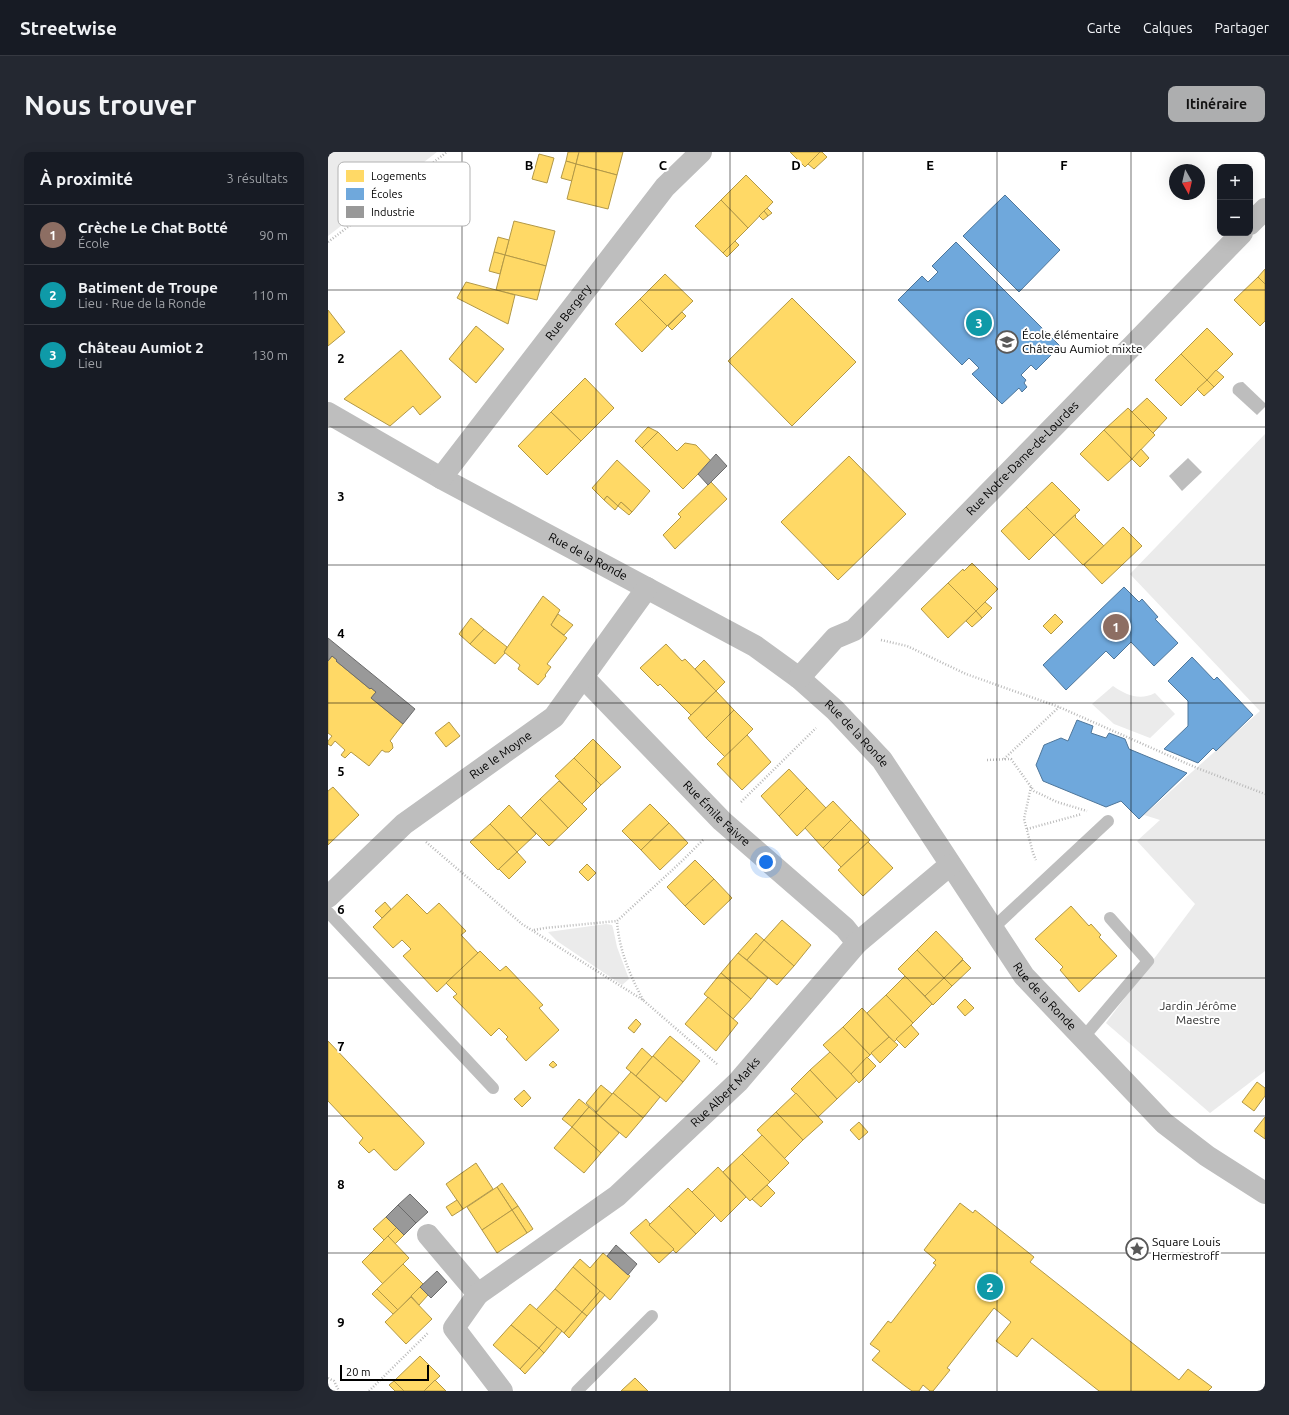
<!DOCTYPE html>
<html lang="fr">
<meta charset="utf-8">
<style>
body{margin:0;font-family:Ubuntu,sans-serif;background:#242831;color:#f1f3f6}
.controls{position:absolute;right:12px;top:12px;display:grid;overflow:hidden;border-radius:8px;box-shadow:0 4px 16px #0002}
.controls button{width:36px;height:36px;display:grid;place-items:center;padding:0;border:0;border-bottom:1px solid #363941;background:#171b24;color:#f1f3f6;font:20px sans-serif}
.compass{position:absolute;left:841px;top:12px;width:36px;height:36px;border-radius:50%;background:#171b24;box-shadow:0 4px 16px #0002;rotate:172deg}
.scale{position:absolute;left:12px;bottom:10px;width:89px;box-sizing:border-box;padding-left:4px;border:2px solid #000;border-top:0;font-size:11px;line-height:14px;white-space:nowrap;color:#000;-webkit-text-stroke:3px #fff;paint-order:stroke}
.you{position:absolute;left:438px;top:710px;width:14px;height:14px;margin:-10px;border:3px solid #fff;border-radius:50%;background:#1a73e8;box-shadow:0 0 0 6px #1a73e833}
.badge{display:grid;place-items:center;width:26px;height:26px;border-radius:50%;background:#adaeaf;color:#fff;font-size:13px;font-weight:700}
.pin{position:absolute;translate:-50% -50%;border:2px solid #fff;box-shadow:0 1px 4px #0006}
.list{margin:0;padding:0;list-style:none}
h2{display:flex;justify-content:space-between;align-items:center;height:52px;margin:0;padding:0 16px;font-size:17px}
h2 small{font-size:13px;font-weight:400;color:#9ea1a6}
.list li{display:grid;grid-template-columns:26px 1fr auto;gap:12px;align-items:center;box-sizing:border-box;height:60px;padding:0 16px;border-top:1px solid #363941}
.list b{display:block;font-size:15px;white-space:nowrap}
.list p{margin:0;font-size:13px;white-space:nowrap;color:#9ea1a6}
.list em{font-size:13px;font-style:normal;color:#9ea1a6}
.map{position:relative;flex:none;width:937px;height:1239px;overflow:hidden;border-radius:8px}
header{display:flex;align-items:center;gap:24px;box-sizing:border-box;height:56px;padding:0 20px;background:#171b24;border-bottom:1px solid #363941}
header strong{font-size:19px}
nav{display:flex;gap:22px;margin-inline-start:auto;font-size:14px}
.intro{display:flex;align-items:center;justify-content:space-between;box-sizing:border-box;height:96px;padding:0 24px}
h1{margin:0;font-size:28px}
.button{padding:10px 18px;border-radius:8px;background:#adaeaf;color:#111;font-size:14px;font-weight:700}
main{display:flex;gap:24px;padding:0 24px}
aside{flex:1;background:#171b24;border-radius:8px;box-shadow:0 4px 16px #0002}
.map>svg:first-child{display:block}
.green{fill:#ebebeb}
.water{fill:#bdbdbd}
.homes{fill:#ffd966;stroke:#b29847}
.schools{fill:#6fa8dc;stroke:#4e769a}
.industry{fill:#999;stroke:#6b6b6b}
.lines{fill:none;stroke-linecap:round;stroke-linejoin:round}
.path{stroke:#b9b9b9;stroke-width:2.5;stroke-dasharray:1 2;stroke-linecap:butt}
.service{stroke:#bebebe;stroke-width:12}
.minor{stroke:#bebebe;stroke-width:22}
.grid{fill:none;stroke:#000;stroke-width:1;stroke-opacity:0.55}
.labels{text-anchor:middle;stroke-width:4;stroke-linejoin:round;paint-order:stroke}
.street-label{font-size:12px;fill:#000;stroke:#fff}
.poi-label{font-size:12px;fill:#000;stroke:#fff;text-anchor:start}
.park-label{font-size:12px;fill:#313131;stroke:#fff}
.key{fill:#fff;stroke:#b2b2b2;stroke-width:1}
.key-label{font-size:11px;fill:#000}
.grid-label{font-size:13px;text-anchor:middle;font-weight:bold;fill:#000;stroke:#fff;stroke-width:4;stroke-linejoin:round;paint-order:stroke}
</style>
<header>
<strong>Streetwise</strong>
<nav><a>Carte</a><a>Calques</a><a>Partager</a></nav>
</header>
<div class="intro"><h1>Nous trouver</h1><a class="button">Itinéraire</a></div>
<main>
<aside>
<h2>À proximité<small>3 résultats</small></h2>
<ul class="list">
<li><span class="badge" style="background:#8d6e63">1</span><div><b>Crèche Le Chat Botté</b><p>École</p></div><em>90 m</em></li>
<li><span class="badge" style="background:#0f9aa8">2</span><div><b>Batiment de Troupe</b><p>Lieu · Rue de la Ronde</p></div><em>110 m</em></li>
<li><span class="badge" style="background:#0f9aa8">3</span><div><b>Château Aumiot 2</b><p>Lieu</p></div><em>130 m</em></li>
</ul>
</aside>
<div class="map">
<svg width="937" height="1239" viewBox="0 0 937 1239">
<rect width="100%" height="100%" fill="#fff"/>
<g class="green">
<polygon points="0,0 109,0 0,84"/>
<polygon points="937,282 937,919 882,961 778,871 867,752 809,689 832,668 816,663 932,559 802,422"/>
<path d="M 785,534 C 798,543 812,549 827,541 L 847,562 L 822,586 L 786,572 L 764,552 Z"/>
<polygon points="278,772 284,773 285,776 289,795 301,827 294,833 229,789 220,780"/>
</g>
<g class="water">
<path d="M 915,230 L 937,251 L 937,255 L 929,263 L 905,241 C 903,234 908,230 915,230 Z"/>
<polygon points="860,306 874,320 854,339 841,324"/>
</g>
<g class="homes">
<polygon points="240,0 251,0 248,12 238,9"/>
<polygon points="251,0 295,0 289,23 248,12"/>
<polygon points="462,0 492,0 477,15"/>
<polygon points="492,0 494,0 499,5 486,17 480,12"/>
<polygon points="211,2 226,6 219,31 204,27"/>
<polygon points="238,9 248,12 244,29 233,26"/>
<polygon points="248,12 289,23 280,57 239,47"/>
<polygon points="418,23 445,50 420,76 393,48"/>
<polygon points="393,48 420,76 395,101 367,74"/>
<polygon points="439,56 444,61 440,64 436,59"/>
<polygon points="436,59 440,64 435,68 431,64"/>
<polygon points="186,69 227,79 218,114 177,103"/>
<polygon points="170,85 181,88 177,103 166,100"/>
<polygon points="407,89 411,93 399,105 395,101"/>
<polygon points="166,100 177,103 172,122 161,119"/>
<polygon points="177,103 218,114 209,148 168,138"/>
<polygon points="937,117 937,132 930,125"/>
<polygon points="337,122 365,149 339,174 312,147"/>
<polygon points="930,125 937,132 937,169 932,174 906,148"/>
<polygon points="138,130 187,143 180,172 129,146"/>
<polygon points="464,146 528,210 464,274 400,209"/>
<polygon points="312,147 339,174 314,200 287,172"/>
<polygon points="0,158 17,180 0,194"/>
<polygon points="354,160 358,164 344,178 340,174"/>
<polygon points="148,174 176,197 148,231 121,207"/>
<polygon points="879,176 905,202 879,228 853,202"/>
<polygon points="73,198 113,245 92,263 85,254 62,274 16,247"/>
<polygon points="853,202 879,228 853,254 827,228"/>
<polygon points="888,218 896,225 886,235 879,228"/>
<polygon points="257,226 286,256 253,289 223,260"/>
<polygon points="879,228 886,235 876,244 869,237"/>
<polygon points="819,246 839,266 825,281 804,260"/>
<polygon points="800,256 827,283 804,307 776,278"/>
<polygon points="223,260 253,289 219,323 190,294"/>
<polygon points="320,275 330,280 314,296 307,289"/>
<polygon points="776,278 804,307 780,329 752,302"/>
<polygon points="330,280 349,299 357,291 368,293 383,309 355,337 314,296"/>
<polygon points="813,297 821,306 812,315 804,307"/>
<polygon points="521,304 578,362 510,428 453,370"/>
<polygon points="289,308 322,339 304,360 293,350 290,354 279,344 276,348 264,336"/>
<polygon points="383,330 399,347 347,397 335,383 353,365 350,362"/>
<polygon points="724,330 752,358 726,383 698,355"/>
<polygon points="279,344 290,354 287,358 276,348"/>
<polygon points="293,350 304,360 301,363 290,354"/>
<polygon points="698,355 726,383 701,408 673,379"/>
<polygon points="747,363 748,364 747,365 776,394 755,413 726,383"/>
<polygon points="795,375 814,394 774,432 756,413"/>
<polygon points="644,411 670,437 648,459 620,431 635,417 636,419"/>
<polygon points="620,431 648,459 620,486 593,457"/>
<polygon points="215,444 232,458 223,473 239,486 219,512 223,515 217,523 218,524 210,533 190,517 192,513 176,500"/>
<polygon points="657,450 664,456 654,466 648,459"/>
<polygon points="648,459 654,466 644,475 638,469"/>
<polygon points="230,462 245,473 236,483 223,473"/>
<polygon points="727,462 735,470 723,482 715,474"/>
<polygon points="143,466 156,477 142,492 131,482"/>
<polygon points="156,477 179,495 176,500 177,501 167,512 142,492"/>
<polygon points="338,492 354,509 357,507 388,539 363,563 332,532 330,534 312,516"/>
<polygon points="4,504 9,508 8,509 42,537 43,536 48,540 43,546 75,572 62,589 64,591 65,596 61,600 57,600 54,598 41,614 23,600 17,606 13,603 17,598 7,589 3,594 0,592 0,589 4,584 0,581 0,509"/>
<polygon points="376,508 397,530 388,539 367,517"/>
<polygon points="388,539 406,558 378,586 360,566"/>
<polygon points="406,558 425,577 397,605 378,586"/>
<polygon points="121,570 132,584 118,595 107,581"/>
<polygon points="419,583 443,610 414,638 389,612"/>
<polygon points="265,587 293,615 273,633 246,606"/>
<polygon points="246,606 273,633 254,652 227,624"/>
<polygon points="461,617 479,636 451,664 433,644"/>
<polygon points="231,629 259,657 240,676 212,647"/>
<polygon points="5,635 31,663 0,693 0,639"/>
<polygon points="479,636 498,656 469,684 451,664"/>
<polygon points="212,647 240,676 221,694 193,666"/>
<polygon points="505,649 523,668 495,696 477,676"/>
<polygon points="322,652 341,671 313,698 294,679"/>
<polygon points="181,653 208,682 189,700 162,672"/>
<polygon points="523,668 542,688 513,715 495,696"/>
<polygon points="341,671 360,691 332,718 313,698"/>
<polygon points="162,672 189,700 170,718 142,690"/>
<polygon points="540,690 565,716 535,744 510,718"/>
<polygon points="189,700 198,710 181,727 171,717"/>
<polygon points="367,708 386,727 357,754 339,735"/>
<polygon points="259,712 268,721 260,729 251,720"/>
<polygon points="386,727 404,746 376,773 357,754"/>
<polygon points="79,742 99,762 111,751 138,779 133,783 150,801 109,840 75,804 83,797 74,788 65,796 45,775"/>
<polygon points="57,750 63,757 54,766 47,759"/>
<polygon points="743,754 761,774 763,772 773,783 771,785 789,804 751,840 732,818 735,815 707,787"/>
<polygon points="454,768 483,793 466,814 436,788"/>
<polygon points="608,779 635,807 616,826 589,798"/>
<polygon points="428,781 436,788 419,808 410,801"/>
<polygon points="436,788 466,814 449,833 419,808"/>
<polygon points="589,798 616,826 597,844 570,817"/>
<polygon points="152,799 172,819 178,814 215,853 211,856 231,878 198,909 178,887 180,885 171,876 163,884 125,845 129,842 118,831"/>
<polygon points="410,801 440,826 423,847 393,821"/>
<polygon points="635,808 643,816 624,834 616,826"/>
<polygon points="393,821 423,847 405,867 376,842"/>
<polygon points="577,824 604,852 585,871 558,843"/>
<polygon points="616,826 624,834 605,853 597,844"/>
<polygon points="558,843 585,871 566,890 539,861"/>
<polygon points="380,845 410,871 388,899 357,872"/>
<polygon points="637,847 646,856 637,864 629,855"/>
<polygon points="534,856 561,885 542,903 515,875"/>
<polygon points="308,867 313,872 306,881 300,876"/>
<polygon points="583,873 591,882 577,896 568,887"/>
<polygon points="515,875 542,903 523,922 495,893"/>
<polygon points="342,884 372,909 355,930 325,904"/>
<polygon points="561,885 570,893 552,911 543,901"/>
<polygon points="0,889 96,990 96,992 69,1018 66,1018 46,997 41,1001 31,991 35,986 0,949"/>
<polygon points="314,896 324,905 308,924 298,916"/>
<polygon points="502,900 529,928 509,947 482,918"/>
<polygon points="325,904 355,930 338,950 308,924"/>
<polygon points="539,905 548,914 531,931 523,922"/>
<polygon points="225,909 229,913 225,916 221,913"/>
<polygon points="482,918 509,947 490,965 463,937"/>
<polygon points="303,920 332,945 315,966 285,941"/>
<polygon points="929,930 937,936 937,944 926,959 914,950"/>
<polygon points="273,933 284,942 268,960 258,951"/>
<polygon points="196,938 203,946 194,955 186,947"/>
<polygon points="285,941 315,966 298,986 268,961"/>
<polygon points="468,941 495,970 475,988 448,960"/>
<polygon points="251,947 261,955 244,975 234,967"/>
<polygon points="261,955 291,981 273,1001 244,975"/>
<polygon points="448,960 475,988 456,1007 429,978"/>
<polygon points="937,965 937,987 926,979"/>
<polygon points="531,970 540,980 531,988 522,978"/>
<polygon points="244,975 273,1001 256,1021 226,996"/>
<polygon points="434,983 461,1011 442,1030 414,1002"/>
<polygon points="414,1002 442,1030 422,1049 395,1020"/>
<polygon points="148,1011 165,1037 135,1057 118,1032"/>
<polygon points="390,1015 418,1045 393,1070 364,1040"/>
<polygon points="174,1031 190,1054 184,1058 169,1035"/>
<polygon points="439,1033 447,1041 433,1055 424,1047"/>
<polygon points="169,1035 184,1058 154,1078 139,1055"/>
<polygon points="360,1036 387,1063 368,1082 341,1054"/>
<polygon points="129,1048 135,1057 124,1064 118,1055"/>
<polygon points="632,1051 645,1061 647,1058 706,1105 702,1110 851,1228 860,1217 884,1235 880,1239 771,1239 704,1186 689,1205 668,1189 683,1170 666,1156 619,1216 622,1218 605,1239 602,1239 595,1233 591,1239 584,1239 577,1234 544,1208 552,1199 542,1192 560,1169 563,1171 608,1113 605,1111 608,1108 596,1098"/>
<polygon points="190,1054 205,1077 199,1081 184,1058"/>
<polygon points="341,1054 368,1082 348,1101 321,1073"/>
<polygon points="184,1058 199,1081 169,1101 154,1078"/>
<polygon points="58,1065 69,1075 56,1088 45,1077"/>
<polygon points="318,1067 322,1072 321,1073 346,1097 331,1111 302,1081"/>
<polygon points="69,1075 76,1083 67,1092 60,1084"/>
<polygon points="60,1084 81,1106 55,1132 34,1110"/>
<polygon points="275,1101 302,1124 282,1148 245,1115 252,1107 262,1116"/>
<polygon points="75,1112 95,1132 70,1158 49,1137"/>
<polygon points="245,1115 272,1139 254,1160 227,1137"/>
<polygon points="92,1135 100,1143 91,1153 83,1144"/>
<polygon points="49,1137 70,1158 65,1162 44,1142"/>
<polygon points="227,1137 254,1160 236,1181 208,1158"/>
<polygon points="272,1139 277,1143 259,1164 254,1160"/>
<polygon points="83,1145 104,1167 78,1192 57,1170"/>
<polygon points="202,1152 229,1175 211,1196 183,1173"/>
<polygon points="254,1160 259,1164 241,1186 236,1181"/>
<polygon points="183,1173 211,1196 192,1217 165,1193"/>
<polygon points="229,1175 234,1179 216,1201 211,1196"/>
<polygon points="211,1196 216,1201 197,1222 192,1217"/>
<polygon points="92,1204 112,1224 96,1239 76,1239 66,1229"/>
<polygon points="307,1226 320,1239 293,1239 294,1238"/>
<polygon points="107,1228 118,1239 96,1239"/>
<polygon points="66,1229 76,1239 67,1239 61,1233"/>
</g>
<g class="schools">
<polygon points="677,43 732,98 691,140 635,84"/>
<polygon points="628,90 732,194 708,218 703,213 693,223 698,228 696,231 699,235 694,240 691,236 674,252 644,222 651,216 641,206 634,213 570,148 594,124 600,130 610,120 604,114"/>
<polygon points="796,435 811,450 814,447 830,465 827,467 850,491 826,514 803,490 786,507 778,499 738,538 715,513"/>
<polygon points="864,505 886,528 889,525 925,563 888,599 885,596 870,611 836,597 860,574 860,549 840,529"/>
<polygon points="749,568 765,574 763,581 778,586 781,581 797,587 801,597 859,621 811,667 793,649 778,655 715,629 708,613 716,593 733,586 740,589"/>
</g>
<g class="industry">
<polygon points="388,302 399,314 380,333 370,322"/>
<polygon points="0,486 87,557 75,572 43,546 48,540 43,536 42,537 8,509 9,508 4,504 0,509"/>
<polygon points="82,1042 100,1060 88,1071 70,1053"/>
<polygon points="70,1053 88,1071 76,1083 58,1065"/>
<polygon points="288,1093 309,1112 300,1123 279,1104"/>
<polygon points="109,1119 119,1130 103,1146 92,1135"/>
</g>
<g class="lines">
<g class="path">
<polyline points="0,90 119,0"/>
<polyline points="553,488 579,494 638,522 731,555 869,616 937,642"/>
<polyline points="676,607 731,555"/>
<polyline points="659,608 683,607 706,639 729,650 759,659"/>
<polyline points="703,635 696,667 705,701 708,708"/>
<polyline points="413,650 488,576"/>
<polyline points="699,677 754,662"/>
<polyline points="98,690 194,772 315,848 390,913"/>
<polyline points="206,778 217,776 289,769"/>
<path d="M 315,848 C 302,823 291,798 289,769 L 354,709 L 376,687"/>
<polyline points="0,1226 6,1229 11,1239"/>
<polyline points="41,1239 100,1181"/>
</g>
<g class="service">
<polyline points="0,760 165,936"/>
<polyline points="664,777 780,669"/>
<polyline points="755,886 820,809 782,766"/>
<polyline points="249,1239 324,1164"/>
</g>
<g class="minor">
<polyline points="922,72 937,57"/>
<path id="s1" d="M 0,261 L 113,326 L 427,494 L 471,526 L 507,558 L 554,608 L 696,824 L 836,971 L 879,1004 L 937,1041"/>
<path id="s2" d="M 113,326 L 337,35 L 373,0"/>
<path id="s3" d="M 255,525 L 394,669 L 517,776 L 529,791"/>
<path id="s4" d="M 471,526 L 507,486 L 526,478 L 742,258 L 914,81"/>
<path id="s5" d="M 0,745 L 76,672 L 226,565 L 319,436"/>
<polyline points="100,1083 150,1142"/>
<path id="s6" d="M 174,1239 L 126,1176 L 150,1142 L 289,1044 L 410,930 L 529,791 L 622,713"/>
</g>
</g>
<path class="grid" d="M 134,0 L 134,1239M 268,0 L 268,1239M 402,0 L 402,1239M 535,0 L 535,1239M 669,0 L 669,1239M 803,0 L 803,1239M 0,138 L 937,138M 0,275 L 937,275M 0,413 L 937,413M 0,551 L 937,551M 0,688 L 937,688M 0,826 L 937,826M 0,964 L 937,964M 0,1101 L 937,1101"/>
<defs>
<g id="school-ring" transform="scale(1.15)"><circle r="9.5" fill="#fff" stroke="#595959" stroke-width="1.5"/><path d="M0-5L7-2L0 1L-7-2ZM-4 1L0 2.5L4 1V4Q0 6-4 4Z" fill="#595959"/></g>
<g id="sight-ring" transform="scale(1.15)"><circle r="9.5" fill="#fff" stroke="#595959" stroke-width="1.5"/><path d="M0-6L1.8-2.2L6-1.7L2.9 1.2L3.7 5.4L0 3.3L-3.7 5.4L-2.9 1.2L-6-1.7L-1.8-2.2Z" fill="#595959"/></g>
</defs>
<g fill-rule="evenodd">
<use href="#school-ring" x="679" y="190"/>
<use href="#sight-ring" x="809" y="1097"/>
</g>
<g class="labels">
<g class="street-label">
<text dy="4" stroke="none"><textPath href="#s2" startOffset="209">Rue Bergery</textPath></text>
<text dy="4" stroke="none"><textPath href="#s4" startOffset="315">Rue Notre-Dame-de-Lourdes</textPath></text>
<text dy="4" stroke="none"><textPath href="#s1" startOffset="297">Rue de la Ronde</textPath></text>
<text dy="4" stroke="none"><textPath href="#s1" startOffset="621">Rue de la Ronde</textPath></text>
<text dy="4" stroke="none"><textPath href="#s5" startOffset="224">Rue le Moyne</textPath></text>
<text dy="4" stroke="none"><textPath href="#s3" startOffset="191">Rue Émile Faivre</textPath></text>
<text dy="4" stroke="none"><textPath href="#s1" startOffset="945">Rue de la Ronde</textPath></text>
<text dy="4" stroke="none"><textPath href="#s6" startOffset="441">Rue Albert Marks</textPath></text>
</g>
<g class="poi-label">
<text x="694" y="187">École élémentaire<tspan x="694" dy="14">Château Aumiot mixte</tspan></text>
<text x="824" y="1094">Square Louis<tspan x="824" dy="14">Hermestroff</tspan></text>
</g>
<g class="park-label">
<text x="870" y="858">Jardin Jérôme<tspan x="870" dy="14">Maestre</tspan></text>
</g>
</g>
<rect x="10" y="10" width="132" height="64" rx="6" class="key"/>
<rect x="18" y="18" width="18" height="12" fill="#ffd966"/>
<rect x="18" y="36" width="18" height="12" fill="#6fa8dc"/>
<rect x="18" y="54" width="18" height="12" fill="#999"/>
<g class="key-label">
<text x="43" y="28">Logements</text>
<text x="43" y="46">Écoles</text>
<text x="43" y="64">Industrie</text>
</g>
<g class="grid-label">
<text x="201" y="18">B</text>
<text x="335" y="18">C</text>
<text x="468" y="18">D</text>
<text x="602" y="18">E</text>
<text x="736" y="18">F</text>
<text x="13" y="211">2</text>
<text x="13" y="349">3</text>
<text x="13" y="486">4</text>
<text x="13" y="624">5</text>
<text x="13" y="762">6</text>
<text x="13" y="899">7</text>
<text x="13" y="1037">8</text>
<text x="13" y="1175">9</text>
</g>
</svg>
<div class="controls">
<button>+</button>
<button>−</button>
</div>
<svg class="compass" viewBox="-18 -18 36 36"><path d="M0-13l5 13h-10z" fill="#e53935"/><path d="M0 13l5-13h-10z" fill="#9ea1a6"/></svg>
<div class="scale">20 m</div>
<div class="you"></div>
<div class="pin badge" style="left:788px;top:475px;background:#8d6e63">1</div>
<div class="pin badge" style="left:662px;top:1135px;background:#0f9aa8">2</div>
<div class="pin badge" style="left:651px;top:171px;background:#0f9aa8">3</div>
</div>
</main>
